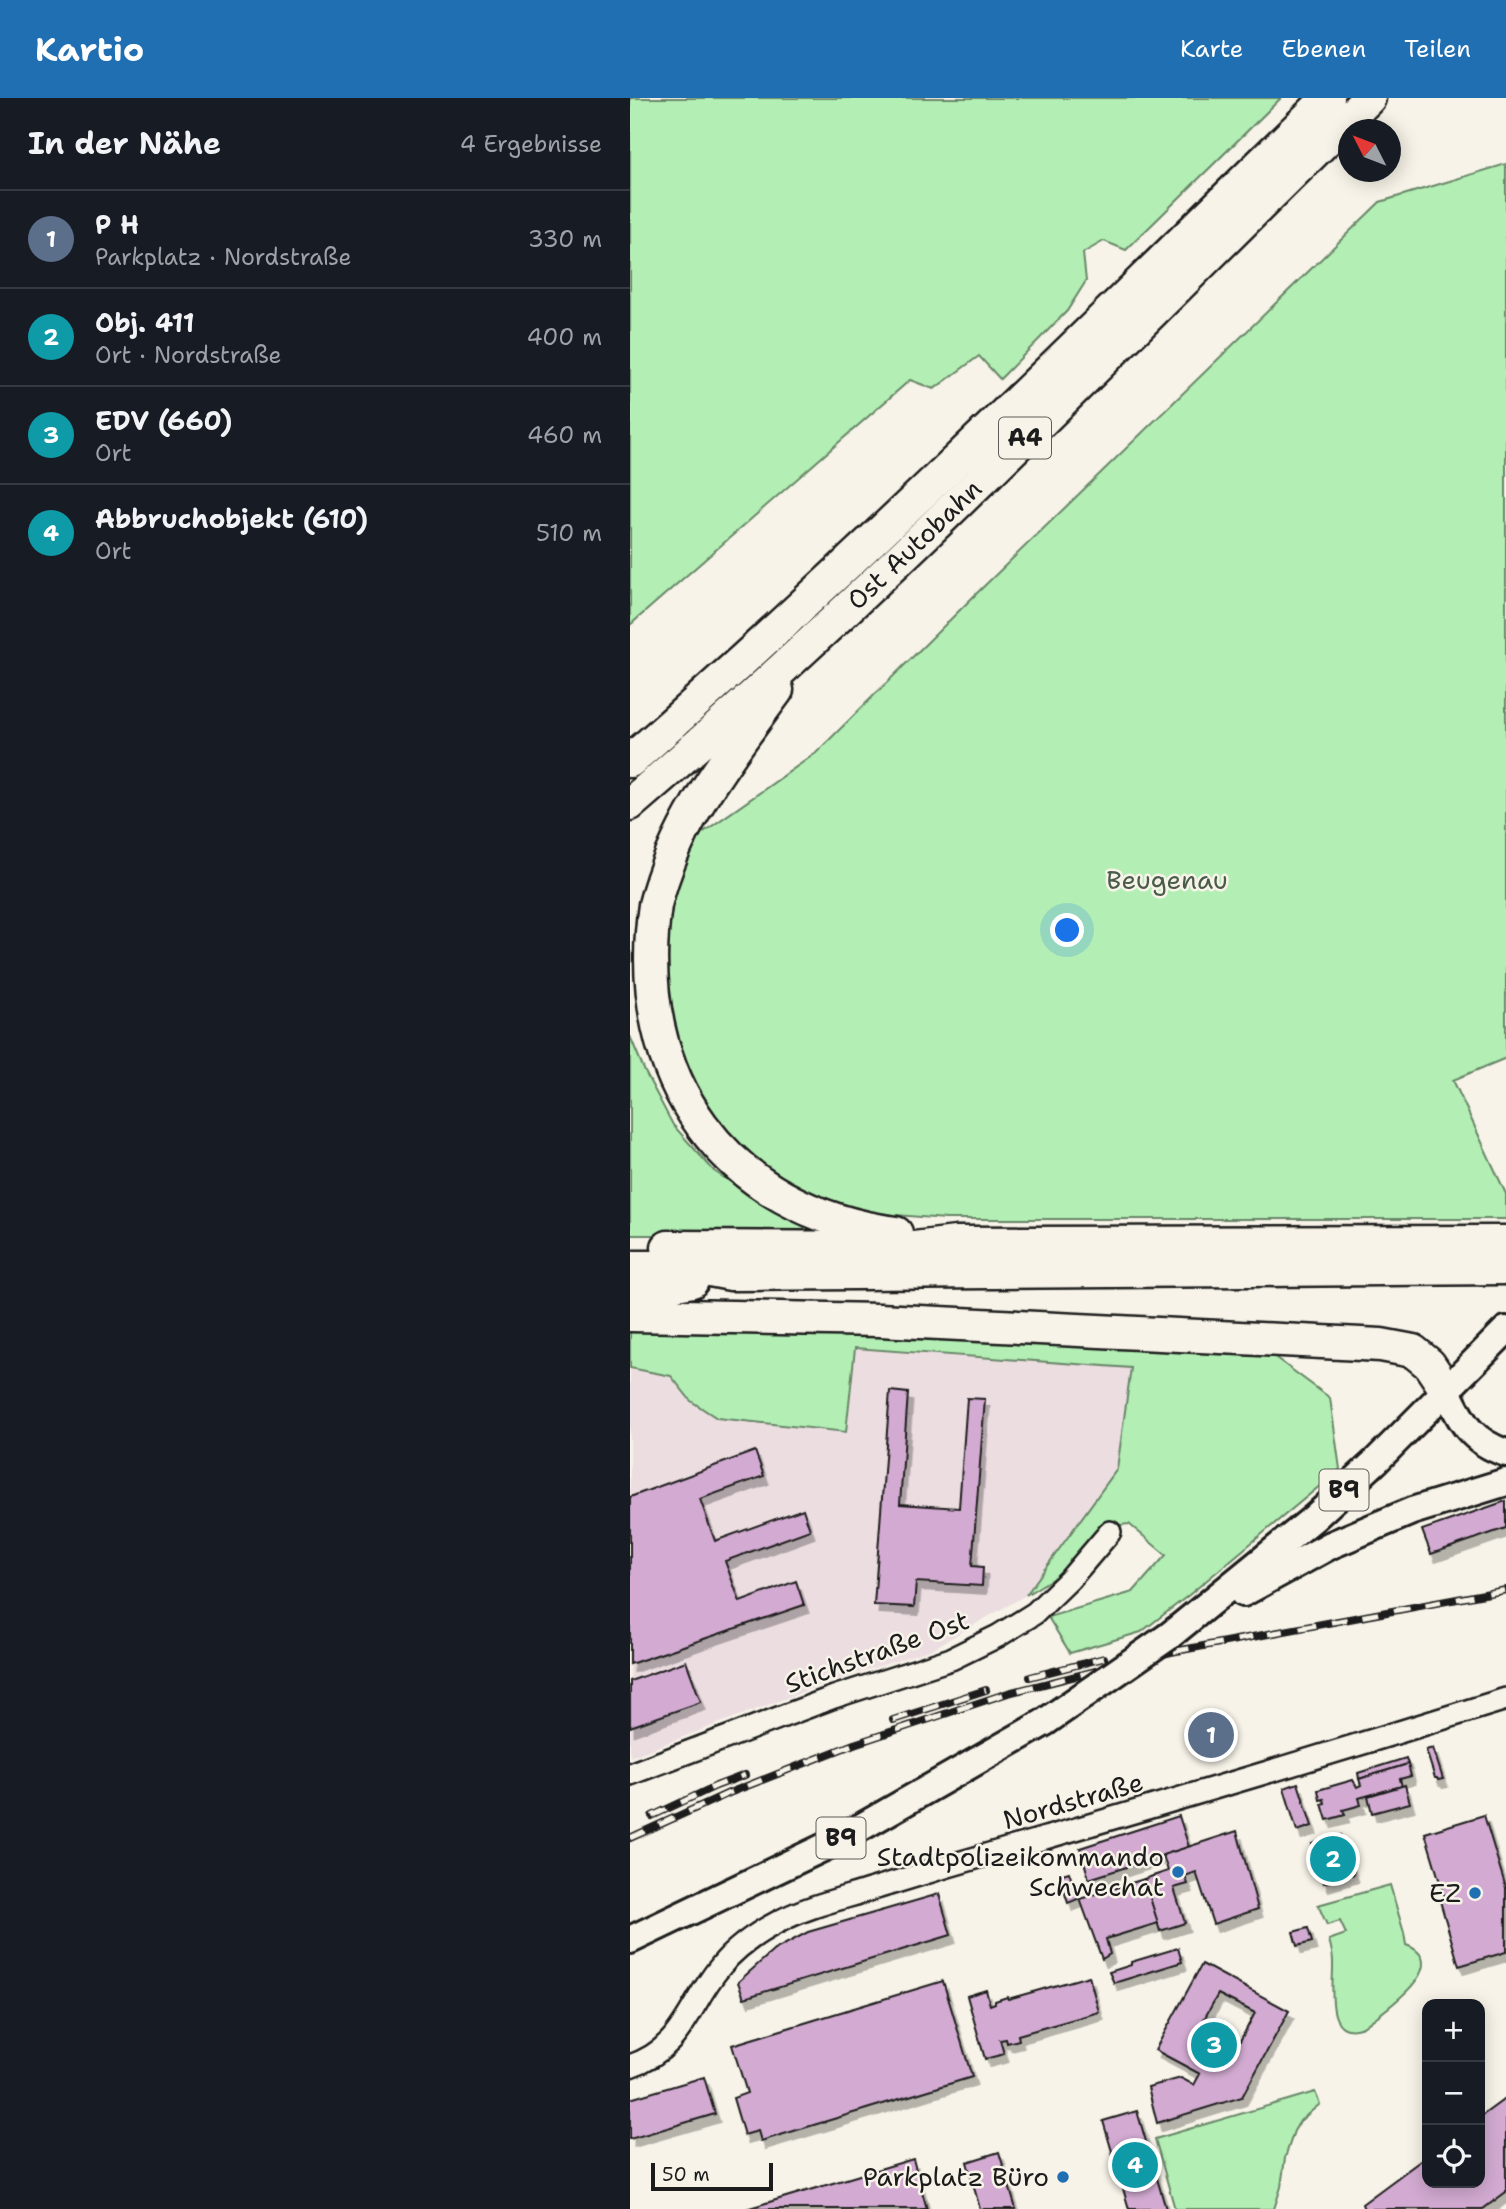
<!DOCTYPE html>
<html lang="de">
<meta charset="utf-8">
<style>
body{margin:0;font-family:"Shantell Sans",sans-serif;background:#20242c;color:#f1f3f6}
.controls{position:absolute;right:21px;bottom:21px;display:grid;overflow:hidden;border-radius:14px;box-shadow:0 4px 18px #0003}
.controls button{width:63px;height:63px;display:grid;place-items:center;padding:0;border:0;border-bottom:2px solid #363941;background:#171b24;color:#f1f3f6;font:35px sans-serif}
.compass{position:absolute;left:708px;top:21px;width:63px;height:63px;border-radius:50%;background:#171b24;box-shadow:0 4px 18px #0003;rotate:312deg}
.scale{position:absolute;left:21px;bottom:18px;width:122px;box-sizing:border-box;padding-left:7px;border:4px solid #1c1c1c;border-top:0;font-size:19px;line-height:24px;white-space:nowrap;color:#1c1c1c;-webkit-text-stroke:5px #f7f3e8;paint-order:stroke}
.you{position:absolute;left:438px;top:833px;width:24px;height:24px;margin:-18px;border:5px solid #fff;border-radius:50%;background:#1a73e8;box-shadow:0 0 0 10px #1a73e833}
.badge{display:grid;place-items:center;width:46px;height:46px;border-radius:50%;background:#1f6fb2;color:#fff;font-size:23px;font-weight:700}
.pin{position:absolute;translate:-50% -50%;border:4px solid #fff;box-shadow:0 2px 7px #0006}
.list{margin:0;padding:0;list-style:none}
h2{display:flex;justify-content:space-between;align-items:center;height:91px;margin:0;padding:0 28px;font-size:30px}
h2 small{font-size:23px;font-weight:400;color:#9ea1a6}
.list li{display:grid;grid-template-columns:46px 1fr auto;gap:21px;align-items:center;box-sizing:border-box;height:98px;padding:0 28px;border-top:2px solid #363941}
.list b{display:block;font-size:26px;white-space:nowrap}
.list p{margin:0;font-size:23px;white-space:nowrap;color:#9ea1a6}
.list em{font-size:23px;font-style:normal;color:#9ea1a6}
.icon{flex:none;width:38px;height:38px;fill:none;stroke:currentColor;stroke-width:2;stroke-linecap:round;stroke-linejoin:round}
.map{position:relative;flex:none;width:876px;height:2111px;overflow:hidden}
header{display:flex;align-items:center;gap:42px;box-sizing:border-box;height:98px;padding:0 35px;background:#1f6fb2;color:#fff}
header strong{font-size:33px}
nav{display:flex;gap:38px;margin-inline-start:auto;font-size:24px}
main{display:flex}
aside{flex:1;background:#171b24}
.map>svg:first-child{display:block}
.built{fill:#ecdde1}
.green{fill:#b3efb4;stroke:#688668;stroke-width:2}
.building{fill:#d3abd2;stroke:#1c1c1c;stroke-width:2;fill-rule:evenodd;filter:url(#shadow)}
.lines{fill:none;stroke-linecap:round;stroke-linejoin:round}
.minor-casing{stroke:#1c1c1c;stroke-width:26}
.major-casing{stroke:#1c1c1c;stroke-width:32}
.highway-casing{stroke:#1c1c1c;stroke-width:37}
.minor{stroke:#f7f3e8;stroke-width:21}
.major{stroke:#f7f3e8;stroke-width:26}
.highway{stroke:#f7f3e8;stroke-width:32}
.rail-casing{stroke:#1c1c1c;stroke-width:8}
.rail{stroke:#f7f3e8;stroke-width:5;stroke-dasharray:16;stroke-linecap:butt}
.major-bridge-casing{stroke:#1c1c1c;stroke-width:32;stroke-linecap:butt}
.major-bridge{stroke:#f7f3e8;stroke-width:26}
.poi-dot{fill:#1f6fb2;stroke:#f7f3e8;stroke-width:2.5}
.labels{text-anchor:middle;stroke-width:5;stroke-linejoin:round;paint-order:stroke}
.shield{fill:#f7f3e8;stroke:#5e5c59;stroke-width:2}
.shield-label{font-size:24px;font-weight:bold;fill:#1c1c1c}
.street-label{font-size:26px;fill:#1c1c1c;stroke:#f7f3e8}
.park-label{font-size:26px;fill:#495b4a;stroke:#f7f3e8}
.poi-label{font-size:26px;fill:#1c1c1c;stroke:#f7f3e8;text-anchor:end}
</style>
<header>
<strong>Kartio</strong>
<nav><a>Karte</a><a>Ebenen</a><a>Teilen</a></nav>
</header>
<main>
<aside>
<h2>In der Nähe<small>4 Ergebnisse</small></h2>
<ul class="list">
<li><span class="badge" style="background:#5c6f8a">1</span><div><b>P H</b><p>Parkplatz · Nordstraße</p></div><em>330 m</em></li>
<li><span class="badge" style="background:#0f9aa8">2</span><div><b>Obj. 411</b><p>Ort · Nordstraße</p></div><em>400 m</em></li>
<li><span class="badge" style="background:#0f9aa8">3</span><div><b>EDV (660)</b><p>Ort</p></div><em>460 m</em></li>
<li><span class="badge" style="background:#0f9aa8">4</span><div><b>Abbruchobjekt (610)</b><p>Ort</p></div><em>510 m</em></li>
</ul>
</aside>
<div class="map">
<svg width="876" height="2111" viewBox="0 0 876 2111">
<defs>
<filter id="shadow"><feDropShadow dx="4.5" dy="8" stdDeviation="0" flood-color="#0004"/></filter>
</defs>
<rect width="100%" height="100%" fill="#f7f3e8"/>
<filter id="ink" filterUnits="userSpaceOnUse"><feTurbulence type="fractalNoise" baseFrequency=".0143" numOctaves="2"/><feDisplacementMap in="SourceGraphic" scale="14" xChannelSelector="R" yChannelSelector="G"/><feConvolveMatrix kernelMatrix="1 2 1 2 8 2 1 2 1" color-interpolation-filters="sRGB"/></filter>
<g filter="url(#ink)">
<polygon class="built" points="224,1250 501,1270 487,1371 396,1497 302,1551 191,1587 0,1659 0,1270 41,1278 61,1303"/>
<g class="green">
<polygon points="0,0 651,0 496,152 474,143 453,155 456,183 437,213 370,281 349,258 304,291 280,282 0,527"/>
<polygon points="876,66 876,960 823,982 876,1096 876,1121 316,1121 216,1113 148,1087 69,1010 27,911 35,802 58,745 186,655 347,495 750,104"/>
<polygon points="0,938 15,974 43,1027 84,1073 136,1107 192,1130 191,1137 0,1137"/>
<polygon points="87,1228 642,1257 700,1300 710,1371 559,1497 511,1534 440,1555 418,1519 503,1494 536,1457 499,1426 474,1429 433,1474 396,1497 487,1371 501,1270 225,1250 216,1334 87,1320 61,1303 41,1278 0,1270 0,1230"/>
<path d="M 760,1787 L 774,1835 L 776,1847 C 826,1866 752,1914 733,1929 C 693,1944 704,1884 703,1864 C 703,1857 701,1849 699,1842 L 716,1836 L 710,1823 L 697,1827 L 688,1807 Z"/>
<polygon points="685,1994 690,2006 670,2023 664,2033 655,2060 651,2089 644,2111 545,2111 525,2041"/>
</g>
<g class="building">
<polygon points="260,1293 278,1295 270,1406 329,1410 337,1300 355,1301 342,1468 353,1469 352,1488 286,1484 284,1509 244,1507"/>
<polygon points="125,1353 134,1378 70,1401 85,1443 173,1411 180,1432 95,1463 110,1504 166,1483 174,1507 0,1566 0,1399"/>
<polygon points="876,1403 876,1430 801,1456 792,1432"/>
<polygon points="56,1563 71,1604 0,1629 0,1583"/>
<polygon points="803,1650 813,1681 808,1682 807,1680 805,1680 796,1652"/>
<polygon points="776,1660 778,1666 729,1681 728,1675"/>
<polygon points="778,1666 781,1678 770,1681 772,1688 729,1700 731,1707 713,1712 715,1717 697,1722 692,1706 695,1705 694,1701 690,1702 688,1692 723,1682 727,1689 731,1687 729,1681"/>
<polygon points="668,1685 682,1728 667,1733 654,1690"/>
<polygon points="775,1687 780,1705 742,1715 738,1698"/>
<polygon points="854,1717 876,1790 876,1854 829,1868 810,1803 815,1801 795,1735"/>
<polygon points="549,1718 559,1749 459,1781 450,1750"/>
<polygon points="607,1733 628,1811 583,1826 566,1774 555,1778 558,1786 544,1790 555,1825 530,1833 514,1781 538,1773 533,1757"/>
<polygon points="711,1737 724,1776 694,1785 682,1746"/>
<polygon points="439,1774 448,1801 438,1805 429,1777"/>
<polygon points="514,1781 528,1825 476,1841 480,1856 472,1861 450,1801"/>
<polygon points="309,1796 321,1837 114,1900 108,1884 144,1852 178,1834"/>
<polygon points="678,1830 682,1844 667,1848 663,1834"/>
<polygon points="548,1850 552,1864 484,1885 479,1874 501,1867 501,1864"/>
<path d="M 572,1866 L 659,1913 L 612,1999 L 527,2025 L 518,1989 L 551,1980 L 564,1987 L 570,1976 L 525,1952 ZM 588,1896 L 625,1915 L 610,1943 L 573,1923 Z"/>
<polygon points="459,1878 469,1914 388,1937 389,1942 377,1945 376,1941 370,1942 374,1956 355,1961 337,1898 356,1892 360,1907 365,1905 365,1903 377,1899 378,1901"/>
<polygon points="313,1883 342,1979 131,2043 128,2033 114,2037 103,2000 117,1995 102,1947"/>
<polygon points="74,1979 85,2016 0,2041 0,2001"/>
<polygon points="876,2000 876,2094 853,2111 734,2111 732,2106 797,2058 797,2085 850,2085 850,2019"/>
<polygon points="507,2013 536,2111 499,2111 473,2023"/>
<polygon points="369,2054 386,2111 350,2111 337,2064"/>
<polygon points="283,2061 297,2111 116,2111"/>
</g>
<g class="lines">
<g class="minor-casing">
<g id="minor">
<polyline points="0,1676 204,1599 321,1561 368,1538 405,1515 440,1481 480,1434"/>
<path d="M 0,1968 C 54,1950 58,1907 90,1869 C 105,1850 127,1835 148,1824 C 178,1808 211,1801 243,1791 C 297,1774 351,1758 405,1743 C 563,1697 719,1650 876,1601"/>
</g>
</g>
<g class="major-casing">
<g id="major">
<path d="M 817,1293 C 832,1325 841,1343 876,1355"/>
<polyline points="613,1495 701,1447 782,1413 876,1384"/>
<polyline points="539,1538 684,1420 746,1363 876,1232"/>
<polyline points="0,1842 207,1743 415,1624"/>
</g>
</g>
<g class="highway-casing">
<g id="highway">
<path d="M 147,592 C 98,659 45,725 25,807 C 0,981 96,1113 266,1135"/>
<path d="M 0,663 C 241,451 469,225 698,0"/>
<path id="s1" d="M 0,706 C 259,484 495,238 739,0"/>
<polyline points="38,1149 284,1150 326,1145 876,1144"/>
<polyline points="0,1169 64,1169 101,1176 876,1170"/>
<polyline points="0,1195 62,1183"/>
<polyline points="0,1217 249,1222 751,1247 783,1253 799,1266 817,1293"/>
</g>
</g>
<use href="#minor" class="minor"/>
<use href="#major" class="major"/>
<use href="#highway" class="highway"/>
<g class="rail-casing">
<g id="rail">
<polyline points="400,1579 474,1560"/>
<polyline points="263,1622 356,1592"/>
<polyline points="22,1718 86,1688 115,1677"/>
<polyline points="0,1740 99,1695 224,1646 378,1595 541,1554 876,1492"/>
</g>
</g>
<use href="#rail" class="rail"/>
<g class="major-bridge-casing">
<polyline id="major-bridge" points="415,1624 539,1538"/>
</g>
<use href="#major-bridge" class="major-bridge"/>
</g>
</g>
<g class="poi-dot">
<circle cx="548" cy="1774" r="7"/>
<circle cx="845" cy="1795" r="7"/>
<circle cx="433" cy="2079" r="7"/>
</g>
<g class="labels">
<g class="shield">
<rect x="369" y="319.5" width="52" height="41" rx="5"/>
<rect x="689.5" y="1371.5" width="49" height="41" rx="5"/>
<rect x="186.5" y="1719.5" width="49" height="41" rx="5"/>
</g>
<g class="shield-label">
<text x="395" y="348">A4</text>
<text x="714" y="1400">B9</text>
<text x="211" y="1748">B9</text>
</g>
<g class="street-label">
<text dy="9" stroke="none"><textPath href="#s1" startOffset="385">Ost Autobahn</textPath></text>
<text transform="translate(247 1554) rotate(-20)" y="9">Stichstraße Ost</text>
<text transform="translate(443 1703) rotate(-16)" y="9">Nordstraße</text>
</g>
<g class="park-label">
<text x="537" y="791">Beugenau</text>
</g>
<g class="poi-label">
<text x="534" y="1768">Stadtpolizeikommando<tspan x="534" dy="30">Schwechat</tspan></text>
<text x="831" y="1804">EZ</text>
<text x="419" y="2088">Parkplatz Büro</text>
</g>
</g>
</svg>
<div class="controls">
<button>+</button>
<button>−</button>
<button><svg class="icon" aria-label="locate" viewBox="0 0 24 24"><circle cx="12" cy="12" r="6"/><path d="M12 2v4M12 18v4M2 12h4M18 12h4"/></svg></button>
</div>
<svg class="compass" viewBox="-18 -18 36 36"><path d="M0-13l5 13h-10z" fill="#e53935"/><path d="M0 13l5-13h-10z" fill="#9ea1a6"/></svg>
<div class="scale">50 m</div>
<div class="you"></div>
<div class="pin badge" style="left:581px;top:1637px;background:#5c6f8a">1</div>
<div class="pin badge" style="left:703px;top:1761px;background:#0f9aa8">2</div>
<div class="pin badge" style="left:584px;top:1947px;background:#0f9aa8">3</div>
<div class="pin badge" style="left:505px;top:2067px;background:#0f9aa8">4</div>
</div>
</main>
